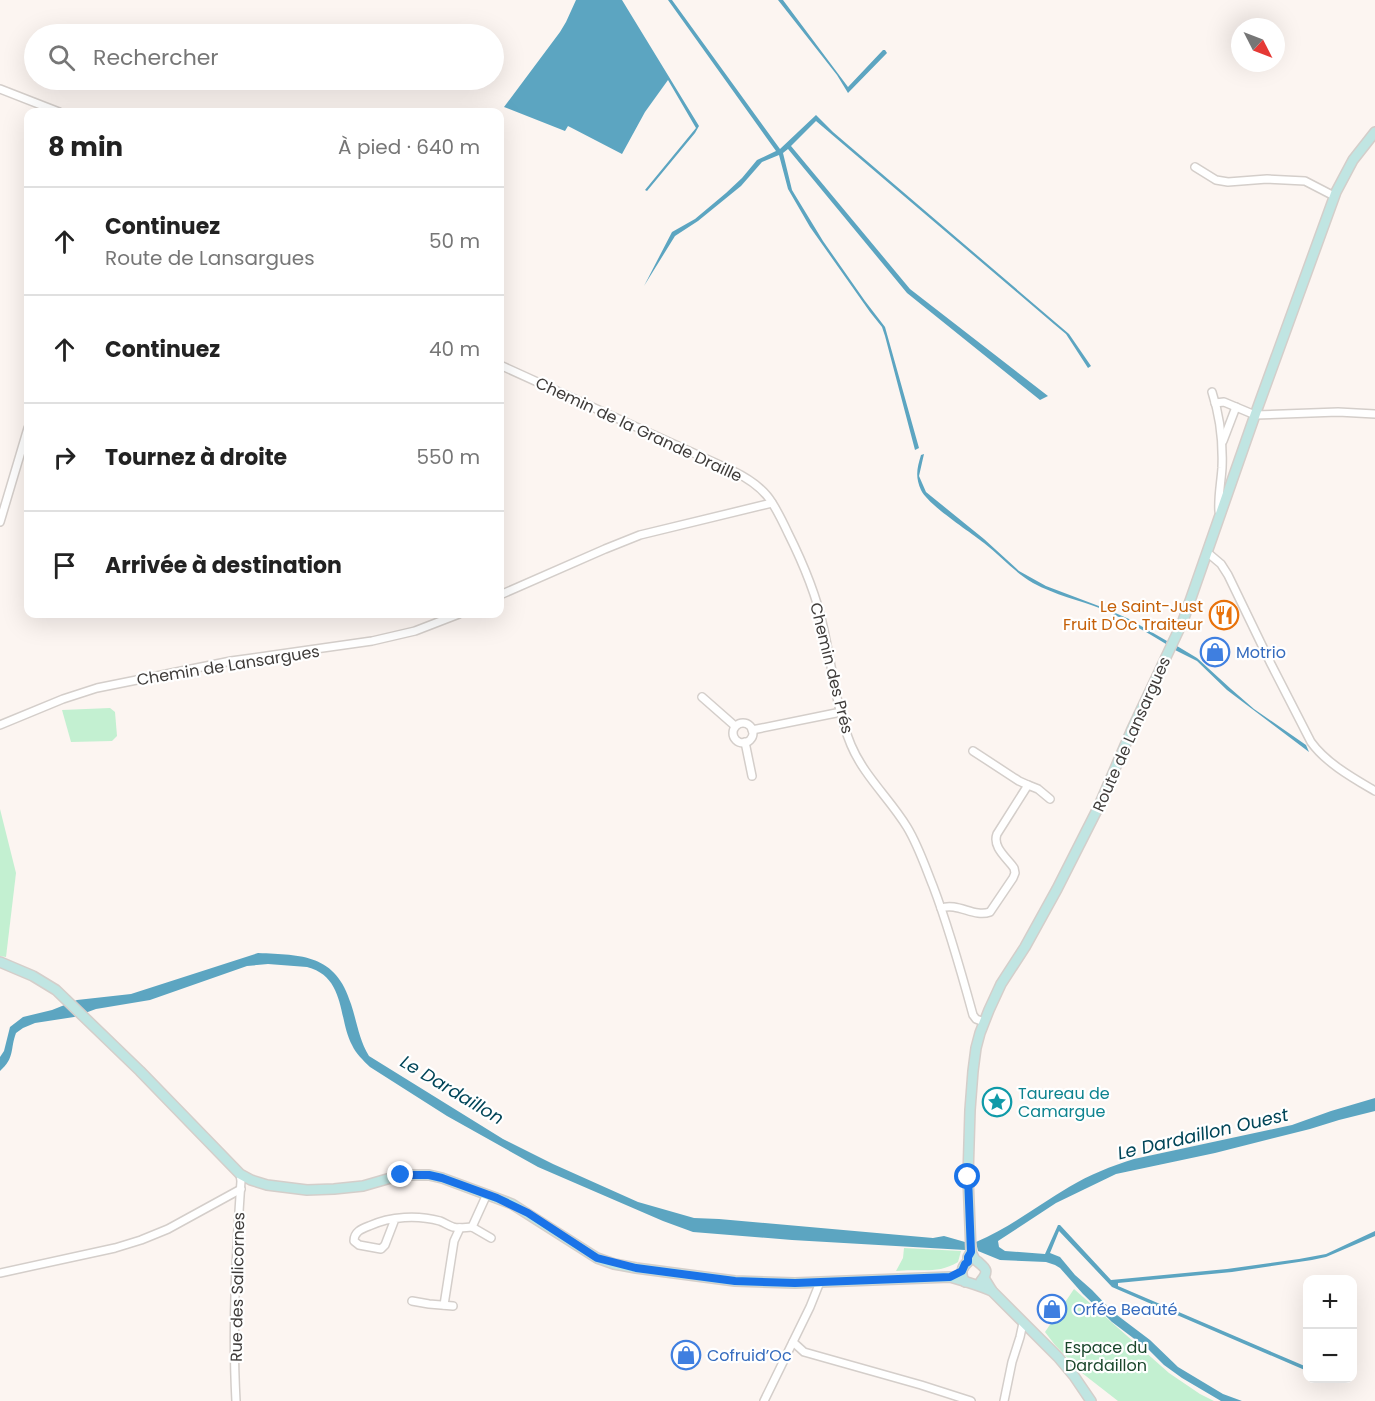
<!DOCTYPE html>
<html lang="fr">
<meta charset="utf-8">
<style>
body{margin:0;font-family:Poppins,sans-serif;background:#f6f6f6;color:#222}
.controls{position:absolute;right:18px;bottom:18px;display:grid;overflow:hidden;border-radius:12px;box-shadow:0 6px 24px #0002}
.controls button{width:54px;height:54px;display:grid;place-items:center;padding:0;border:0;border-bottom:2px solid #e0e0e0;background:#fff;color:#222;font:30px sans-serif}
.compass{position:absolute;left:1231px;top:18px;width:54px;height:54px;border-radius:50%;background:#fff;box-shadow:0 6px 24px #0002;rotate:132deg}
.stop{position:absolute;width:18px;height:18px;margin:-14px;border:4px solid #1a73e8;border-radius:50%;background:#fff}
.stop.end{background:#1a73e8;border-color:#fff;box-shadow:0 2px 6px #0008}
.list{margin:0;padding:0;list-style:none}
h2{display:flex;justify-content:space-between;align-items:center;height:78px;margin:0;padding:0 24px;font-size:26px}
h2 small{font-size:20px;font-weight:400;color:#767676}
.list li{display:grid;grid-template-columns:39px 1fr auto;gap:18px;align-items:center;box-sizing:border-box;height:108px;padding:0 24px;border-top:2px solid #e0e0e0}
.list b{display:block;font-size:22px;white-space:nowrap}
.list p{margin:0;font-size:20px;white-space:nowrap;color:#767676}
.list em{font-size:20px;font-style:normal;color:#767676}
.icon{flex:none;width:33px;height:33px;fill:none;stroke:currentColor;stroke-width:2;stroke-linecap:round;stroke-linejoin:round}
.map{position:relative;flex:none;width:1375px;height:1401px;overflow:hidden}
.search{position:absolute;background:#fff;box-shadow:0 6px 24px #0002;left:24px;top:24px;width:480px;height:66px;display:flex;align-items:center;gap:15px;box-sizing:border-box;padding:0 21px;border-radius:33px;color:#767676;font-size:22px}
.panel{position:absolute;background:#fff;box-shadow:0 6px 24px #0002;left:24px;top:108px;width:480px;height:510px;border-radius:12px}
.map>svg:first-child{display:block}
.green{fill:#c3f0d1}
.water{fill:#5ca5c1}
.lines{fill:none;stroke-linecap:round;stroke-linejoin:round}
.street-casing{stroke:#d4ceca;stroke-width:10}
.secondary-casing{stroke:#d4ceca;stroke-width:12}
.street{stroke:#fff;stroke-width:7}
.secondary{stroke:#c0e5e2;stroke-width:9}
.route{stroke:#1a73e8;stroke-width:8}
.labels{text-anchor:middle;stroke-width:4.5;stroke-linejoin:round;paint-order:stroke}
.street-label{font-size:16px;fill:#3f3c3a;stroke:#fff}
.food-label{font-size:16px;fill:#c56008;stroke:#fff;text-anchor:end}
.shop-label{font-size:16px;fill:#366cbe;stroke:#fff;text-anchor:start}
.culture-label{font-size:16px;fill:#0d838f;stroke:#fff;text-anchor:start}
.park-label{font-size:16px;fill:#1a472c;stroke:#fff}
.water-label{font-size:18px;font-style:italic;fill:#004558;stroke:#fff}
</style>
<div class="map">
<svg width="1375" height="1401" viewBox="0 0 1375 1401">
<rect width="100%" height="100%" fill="#fcf5f1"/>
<g class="green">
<polygon points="110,708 115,712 117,736 112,741 71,742 62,710"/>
<polygon points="0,809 16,873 6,957 0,956"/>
<path d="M 904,1248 L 961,1251 L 958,1262 C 937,1275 919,1268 896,1271 L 903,1258 Z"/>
<polygon points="1074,1289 1169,1373 1200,1394 1214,1401 1118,1401 1082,1373 1055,1345 1045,1332"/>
</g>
<g class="water">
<polygon points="576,0 622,0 699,126 695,133 647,191 645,190 696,128 668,80 645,112 622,154 568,126 565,131 504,107 560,32 566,22"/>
<polygon points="668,0 672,0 780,149 816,115 833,132 1069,334 1091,366 1088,368 1066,334 1054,324 816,121 791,146 910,289 1048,396 1040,400 907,293 788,149 783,153 792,190 795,195 823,241 865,301 885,327 919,448 915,450 885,336 882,327 870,312 810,227 788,189 779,155 762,162 741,186 698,221 675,236 644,286 672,232 695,219 726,193 742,178 757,160 776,151"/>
<polygon points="778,0 783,0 848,87 883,50 885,50 887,53 848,93 837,75"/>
<path d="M 924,454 L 919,476 L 926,492 L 984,539 L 1019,571 L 1046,586 L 1104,608 L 1129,619 L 1167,641 L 1166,644 C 1145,631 1124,619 1102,609 C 1079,600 1055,595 1033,583 C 1014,572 1001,556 984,543 C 969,531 928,505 921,490 C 915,477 917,468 921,455 Z"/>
<polygon points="1177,646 1197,658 1231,689 1254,709 1306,745 1309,752 1227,690 1197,661 1175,650"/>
<path d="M 258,953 C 302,955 336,954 351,1004 C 357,1022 359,1040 369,1056 L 503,1139 L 553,1164 L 638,1202 L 694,1218 L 719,1219 L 933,1238 L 944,1236 L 965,1242 L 965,1250 L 792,1240 L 693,1232 L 663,1221 L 538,1167 L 447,1116 L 370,1067 C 363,1060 356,1054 352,1045 C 338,1019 346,977 307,967 L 268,964 L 247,966 L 150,1000 L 96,1009 L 74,1017 L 35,1023 L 23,1028 L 16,1033 C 10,1049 15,1058 0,1071 L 0,1057 L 4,1051 L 10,1027 L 23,1017 L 52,1010 L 77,1000 L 131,994 Z"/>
<path d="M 1375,1098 L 1375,1111 L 1339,1120 L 1310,1129 L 1215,1153 L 1116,1174 L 1056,1203 L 998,1241 L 999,1247 L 1005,1251 L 1045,1254 L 1058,1225 L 1060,1225 L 1111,1280 L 1227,1269 L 1299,1259 L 1326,1254 L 1375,1231 L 1375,1236 L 1326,1257 L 1312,1260 L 1232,1272 L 1118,1283 L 1118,1286 L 1307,1367 L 1307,1371 L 1112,1287 L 1059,1231 L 1050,1253 L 1060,1257 L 1075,1275 L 1092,1290 L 1113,1312 L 1150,1340 L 1178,1367 L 1223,1394 L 1242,1401 L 1221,1401 L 1182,1378 L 1164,1365 L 1149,1350 L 1112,1322 L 1083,1294 L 1060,1268 L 1055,1265 L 1046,1262 L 1000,1260 L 978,1251 L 976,1242 C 1010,1228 1038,1205 1069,1187 C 1089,1175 1111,1166 1134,1159 L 1292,1125 L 1331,1111 Z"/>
</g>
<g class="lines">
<g class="street-casing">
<g id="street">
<polyline points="0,89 59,112"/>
<polyline points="1195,167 1216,180 1228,182 1267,179 1305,181 1334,196"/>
<path d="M 500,365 L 733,471 C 766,487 773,501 788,533 C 803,563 816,594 823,626 C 832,664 836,709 851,745 C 864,776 890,799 907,827 C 918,845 925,866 933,886 C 949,928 961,971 973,1015 L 976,1019 L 984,1022"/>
<path d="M 1212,392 C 1220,416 1223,443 1222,468 C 1221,483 1218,497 1219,511"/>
<polyline points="1215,403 1224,402 1255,415 1338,412 1375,414"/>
<polyline points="1223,441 1236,407"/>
<polyline points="0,522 28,428"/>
<path d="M 1208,553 L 1221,564 L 1228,575 L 1271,664 L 1311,742 C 1326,763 1353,778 1375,791"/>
<polyline points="500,595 605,549 640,535 772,503"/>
<polyline points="702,697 735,726"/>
<circle cx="743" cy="733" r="10"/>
<polyline points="0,725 63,699 97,688 231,661 372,641 415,631 459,614"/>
<polyline points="752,730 841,712"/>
<polyline points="745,742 752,776"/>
<polyline points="973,751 1019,781 1028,785"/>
<path d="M 941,908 C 958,902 974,918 990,912 L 1013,878 L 1015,873 L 1014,868 C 1007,858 992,847 997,834 L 1028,785 L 1038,789 L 1050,799"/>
<path d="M 395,1219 L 385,1245 L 381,1249 L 359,1245 L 354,1241 C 354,1232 361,1229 369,1226 C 391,1216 418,1215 440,1221 C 445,1223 449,1226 453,1227 C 460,1229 466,1227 472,1227"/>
<polyline points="472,1227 487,1194"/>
<polyline points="472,1227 491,1238"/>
<polyline points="0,1273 115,1248 141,1240 168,1229 241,1189"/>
<polyline points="412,1301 429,1304 453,1306"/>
<polyline points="444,1305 454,1241 460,1228"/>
<polyline points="793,1342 804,1352 921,1385 971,1401"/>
<path d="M 236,1401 C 232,1327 236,1254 241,1181 L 240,1174"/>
<polyline points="764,1401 810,1307 820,1282"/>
<polyline points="1004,1401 1012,1362 1020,1337 1023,1323"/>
</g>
</g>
<g class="secondary-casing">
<g id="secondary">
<path d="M 0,962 L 33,976 L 56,990 L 140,1071 L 240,1174 L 251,1180 L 267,1185 L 307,1190 L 334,1189 L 363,1186 L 401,1175 L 429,1175 L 442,1178 L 512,1204 L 597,1258 L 614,1264 L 636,1268 L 735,1281 L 795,1283 L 950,1277 C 964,1281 978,1285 992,1291"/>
<path d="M 971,1252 C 972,1254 975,1260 977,1261 C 985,1268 990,1270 981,1281"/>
<polyline points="984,1278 992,1291 1058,1357 1074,1376 1091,1401"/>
<path d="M 965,1282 C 960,1275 961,1267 968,1262 L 968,1257 L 971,1252 L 968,1177 L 970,1110 L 973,1071 L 976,1048 L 980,1033 L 989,1010 L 1001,984 L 1025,947 L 1057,889 L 1098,808 L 1133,727 L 1183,621 L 1255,415 L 1336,192 L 1353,160 L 1375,132"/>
</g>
</g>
<use href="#street" class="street"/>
<use href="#secondary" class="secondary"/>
</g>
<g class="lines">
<polyline class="route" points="401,1175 429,1175 442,1178 497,1198 528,1213 597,1258 636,1268 735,1281 795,1283 950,1277 962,1271 965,1264 968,1262 968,1257 971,1252 968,1177"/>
</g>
<defs>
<g id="restaurant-ring" transform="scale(1.5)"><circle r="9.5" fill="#fff" stroke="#e8710a" stroke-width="1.5"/><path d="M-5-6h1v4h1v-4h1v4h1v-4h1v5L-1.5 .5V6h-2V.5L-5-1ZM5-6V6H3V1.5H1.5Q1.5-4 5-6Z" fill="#e8710a"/></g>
<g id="shop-ring" transform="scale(1.5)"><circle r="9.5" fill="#fff" stroke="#3f7fe0" stroke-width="1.5"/><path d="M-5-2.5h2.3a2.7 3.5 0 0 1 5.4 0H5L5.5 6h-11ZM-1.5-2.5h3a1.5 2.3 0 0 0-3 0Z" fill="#3f7fe0"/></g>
<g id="sight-ring" transform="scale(1.5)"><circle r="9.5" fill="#fff" stroke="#0f9aa8" stroke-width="1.5"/><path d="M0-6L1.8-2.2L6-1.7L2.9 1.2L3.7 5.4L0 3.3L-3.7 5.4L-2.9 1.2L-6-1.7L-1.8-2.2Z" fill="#0f9aa8"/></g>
</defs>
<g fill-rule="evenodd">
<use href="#restaurant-ring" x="1224" y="615"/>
<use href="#shop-ring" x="1215" y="652"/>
<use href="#sight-ring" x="997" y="1102"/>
<use href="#shop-ring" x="1052" y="1309"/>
<use href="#shop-ring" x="686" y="1355"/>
</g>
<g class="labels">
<g class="street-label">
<text transform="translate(639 429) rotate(25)" y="6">Chemin de la Grande Draille</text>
<text transform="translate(228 665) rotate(-9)" y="6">Chemin de Lansargues</text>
<text transform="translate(832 668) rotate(76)" y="6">Chemin des Prés</text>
<text transform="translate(1131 734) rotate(-66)" y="6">Route de Lansargues</text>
<text transform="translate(237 1287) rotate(-89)" y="6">Rue des Salicornes</text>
</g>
<g class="food-label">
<text x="1203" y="612">Le Saint-Just<tspan x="1203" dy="18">Fruit D'Oc Traiteur</tspan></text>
</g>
<g class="shop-label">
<text x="1236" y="658">Motrio</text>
<text x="1073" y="1315">Orfée Beauté</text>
<text x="707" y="1361">Cofruid’Oc</text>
</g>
<g class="culture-label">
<text x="1018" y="1099">Taureau de<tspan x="1018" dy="18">Camargue</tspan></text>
</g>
<g class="park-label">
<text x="1106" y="1353">Espace du<tspan x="1106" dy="18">Dardaillon</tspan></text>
</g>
<g class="water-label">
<text transform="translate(452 1090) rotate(31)" y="6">Le Dardaillon</text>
<text transform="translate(1203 1134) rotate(-13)" y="6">Le Dardaillon Ouest</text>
</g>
</g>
</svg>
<div class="controls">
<button>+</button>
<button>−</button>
</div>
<svg class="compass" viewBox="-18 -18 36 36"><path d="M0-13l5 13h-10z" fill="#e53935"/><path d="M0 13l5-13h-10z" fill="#767676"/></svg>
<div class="stop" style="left:968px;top:1177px"></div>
<div class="stop end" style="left:401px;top:1175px"></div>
<div class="search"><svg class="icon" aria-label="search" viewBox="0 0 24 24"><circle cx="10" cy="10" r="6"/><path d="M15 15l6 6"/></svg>Rechercher</div>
<section class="panel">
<h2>8 min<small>À pied · 640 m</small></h2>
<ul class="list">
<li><svg class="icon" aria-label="ahead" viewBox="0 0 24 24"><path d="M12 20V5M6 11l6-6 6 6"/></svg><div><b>Continuez</b><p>Route de Lansargues</p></div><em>50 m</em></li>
<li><svg class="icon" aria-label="ahead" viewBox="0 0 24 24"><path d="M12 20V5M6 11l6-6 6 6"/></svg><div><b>Continuez</b></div><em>40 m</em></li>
<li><svg class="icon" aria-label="right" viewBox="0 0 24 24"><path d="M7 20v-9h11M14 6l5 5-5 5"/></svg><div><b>Tournez à droite</b></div><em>550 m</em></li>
<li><svg class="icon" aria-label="arrive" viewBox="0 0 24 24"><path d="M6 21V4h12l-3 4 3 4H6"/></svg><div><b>Arrivée à destination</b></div></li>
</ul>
</section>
</div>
